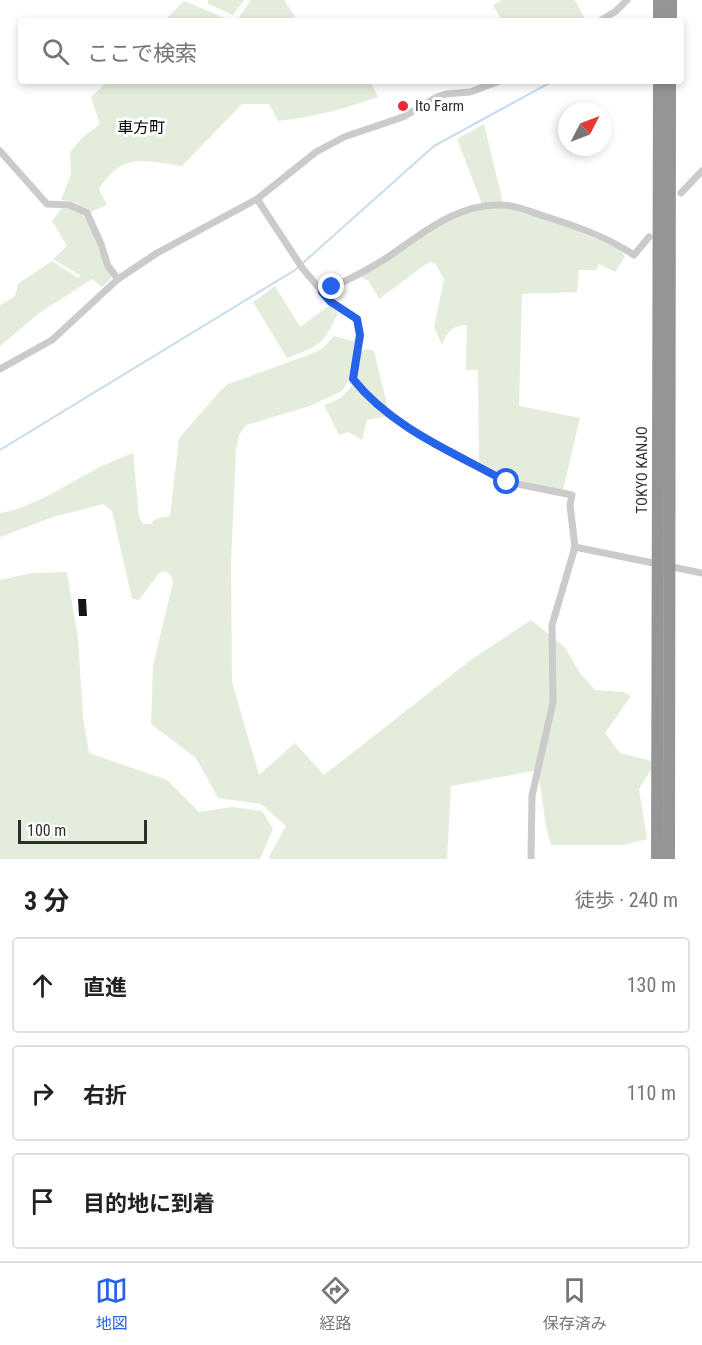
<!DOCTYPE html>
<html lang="ja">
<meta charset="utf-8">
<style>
body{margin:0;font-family:"Roboto Condensed","Noto Sans JP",sans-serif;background:#f6f6f6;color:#222}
.compass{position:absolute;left:558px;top:102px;width:54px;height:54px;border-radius:50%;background:#fff;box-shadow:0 3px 9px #0003;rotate:48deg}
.scale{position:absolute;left:18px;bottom:15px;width:129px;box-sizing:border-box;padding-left:6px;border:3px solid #2e2e2e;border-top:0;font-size:16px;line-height:21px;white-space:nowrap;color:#2e2e2e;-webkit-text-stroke:4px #fff;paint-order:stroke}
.stop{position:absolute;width:18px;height:18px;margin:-14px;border:4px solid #2563eb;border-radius:50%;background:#fff}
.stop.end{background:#2563eb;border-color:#fff;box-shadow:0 2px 6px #0008}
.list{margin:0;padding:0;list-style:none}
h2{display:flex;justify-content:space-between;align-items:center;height:78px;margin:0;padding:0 24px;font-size:26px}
h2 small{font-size:20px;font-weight:400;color:#767676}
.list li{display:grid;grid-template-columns:39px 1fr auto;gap:18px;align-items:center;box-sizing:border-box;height:96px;margin:0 12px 12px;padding:0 12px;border:2px solid #e0e0e0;border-radius:6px}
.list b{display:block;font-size:22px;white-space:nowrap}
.list em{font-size:20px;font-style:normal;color:#767676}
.icon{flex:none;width:33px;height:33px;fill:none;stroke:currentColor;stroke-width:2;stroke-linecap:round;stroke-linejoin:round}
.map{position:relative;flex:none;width:702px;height:859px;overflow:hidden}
.search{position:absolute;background:#fff;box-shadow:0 3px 9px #0003;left:18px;right:18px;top:18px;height:66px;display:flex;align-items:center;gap:15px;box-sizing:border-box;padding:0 21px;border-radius:6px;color:#767676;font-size:22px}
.sheet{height:402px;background:#fff}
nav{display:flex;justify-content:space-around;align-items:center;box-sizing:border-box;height:84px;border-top:2px solid #e0e0e0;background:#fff;font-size:16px;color:#767676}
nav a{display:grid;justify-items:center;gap:3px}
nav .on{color:#2563eb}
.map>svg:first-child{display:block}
.green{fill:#e4eddb}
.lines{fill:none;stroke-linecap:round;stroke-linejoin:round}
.stream{stroke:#c7dded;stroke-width:2}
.building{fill:#151515}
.street{stroke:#cbcbcb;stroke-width:7}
.highway{stroke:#959595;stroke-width:12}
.route{stroke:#2563eb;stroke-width:8}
.poi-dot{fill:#ee2832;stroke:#fff;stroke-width:2}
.labels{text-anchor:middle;stroke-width:6;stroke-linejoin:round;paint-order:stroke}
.poi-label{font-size:15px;fill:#2e2e2e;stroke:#fff;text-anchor:start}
.street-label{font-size:15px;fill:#2e2e2e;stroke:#fff}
.neighbourhood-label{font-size:16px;fill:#000;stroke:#fff}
</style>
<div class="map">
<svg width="702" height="859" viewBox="0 0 702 859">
<rect width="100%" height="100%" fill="#fff"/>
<g class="green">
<polygon points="208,0 244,0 233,15 208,4"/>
<polygon points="251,0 284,0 298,21 245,21 239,17"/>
<polygon points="502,0 575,0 586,21 542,21 540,19 536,21 502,21 493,5"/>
<polygon points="184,1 232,21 164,21"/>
<path d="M 108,81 L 370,81 L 378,97 C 344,109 314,117 278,121 L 269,104 L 242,104 L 182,166 C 144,161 123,151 99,189 L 107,205 L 91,212 L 74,202 L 61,200 L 71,174 L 70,152 L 82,138 L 100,124 L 91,97 Z"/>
<polygon points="484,124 503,203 482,204 457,139"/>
<path d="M 504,207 L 566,226 L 621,250 L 625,257 L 615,272 L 599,264 L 597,270 L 579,270 L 577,292 L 522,294 L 519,406 L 580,418 L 563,490 L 507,480 L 479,464 L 478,370 L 466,370 L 467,325 C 452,326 448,331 442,345 L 434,327 L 444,279 L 435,263 L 429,262 L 379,299 L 369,281 L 358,276 L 438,225 L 482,208 Z"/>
<path d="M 70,208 C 76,211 82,213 86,219 C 98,235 99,259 112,277 L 102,287 L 92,279 L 38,314 L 0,346 L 0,305 L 15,296 L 18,284 L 52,261 L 78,278 L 81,276 L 53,259 L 67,246 L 52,221 L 61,209 Z"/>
<path d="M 275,286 L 300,327 L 330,305 L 338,313 C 322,347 320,345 287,358 L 253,302 Z"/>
<path d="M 334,336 L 357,342 L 350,378 L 342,391 L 310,406 L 246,425 L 239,435 L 236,449 L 231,565 L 232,682 L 259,775 L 295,743 L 324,775 L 472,659 L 531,620 L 565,647 L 580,673 L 595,690 L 624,692 L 631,696 L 605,733 L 620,753 L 656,762 L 639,789 L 647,839 L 623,845 L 551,845 L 546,827 L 538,770 L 451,786 L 447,859 L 268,859 L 286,826 L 261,804 L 218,798 L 196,758 L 151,724 L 153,666 L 173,582 L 171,576 L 166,571 L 159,573 L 139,600 L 132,599 L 112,511 L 103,504 L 53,517 L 0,537 L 0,513 C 37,507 69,482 102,466 C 112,461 123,457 133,453 L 139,517 L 143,524 L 151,524 L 155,519 L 170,516 L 179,438 L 221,390 L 228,384 L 314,353 L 323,348 Z"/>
<polygon points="367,349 374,351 388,409 367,391 356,378 360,352"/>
<path d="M 353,383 L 389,416 L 367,420 L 362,440 L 348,432 L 339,435 L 324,405 C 337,401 346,396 353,383 Z"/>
<polygon points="67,572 78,638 83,717 89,753 167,780 199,812 232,807 262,811 273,829 260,859 0,859 0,580 32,573"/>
</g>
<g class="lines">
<polyline class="stream" points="0,450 295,270 434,146 553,81"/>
</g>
<polygon class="building" points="78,599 86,599 87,616 79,616"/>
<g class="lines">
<g class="street">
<polyline points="600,21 616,11 627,0"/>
<polyline points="0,151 47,204 70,205 87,213 101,244 108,266 118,279"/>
<polyline points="681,193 702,171"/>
<polyline points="257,199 303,269 331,302 357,319 360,335 353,379 365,394 397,420 436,445 454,453 507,482 572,495 570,505 575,547 702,573"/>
<path d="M 322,292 C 346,281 370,269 391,255 C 424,232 459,203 502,205 C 518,205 535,214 550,218 C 579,227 609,238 634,255 L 649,237"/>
<polyline points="0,369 52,340 118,279 157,253 257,199 316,152 344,137 403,117 437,97 446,94 470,92 500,81"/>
<polyline points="531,859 532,796 553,702 552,625 575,547"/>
</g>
<g class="highway">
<polyline points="659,21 659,0"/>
<polyline points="671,21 671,0"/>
<polyline points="657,859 659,81"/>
<polyline points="669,859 670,81"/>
</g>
</g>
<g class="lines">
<path class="route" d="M 332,287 L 322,292 L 331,302 L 357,319 L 360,335 L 353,379 C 392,428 453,452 507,482"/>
</g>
<circle class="poi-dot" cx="403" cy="106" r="6"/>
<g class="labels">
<g class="poi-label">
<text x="415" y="111">Ito Farm</text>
</g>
<g class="street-label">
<text transform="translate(642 470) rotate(-90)" y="5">TOKYO KANJO</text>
</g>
<g class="neighbourhood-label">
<text x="141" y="133">車方町</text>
</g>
</g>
</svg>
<svg class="compass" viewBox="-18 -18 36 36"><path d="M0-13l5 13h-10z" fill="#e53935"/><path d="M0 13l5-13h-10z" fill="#767676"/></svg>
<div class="scale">100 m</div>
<div class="stop" style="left:507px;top:482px"></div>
<div class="stop end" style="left:332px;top:287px"></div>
<div class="search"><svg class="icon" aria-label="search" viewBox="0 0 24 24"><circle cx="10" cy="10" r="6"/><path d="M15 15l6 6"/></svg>ここで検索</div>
</div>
<section class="sheet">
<h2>3 分<small>徒歩 · 240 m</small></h2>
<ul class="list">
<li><svg class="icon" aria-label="ahead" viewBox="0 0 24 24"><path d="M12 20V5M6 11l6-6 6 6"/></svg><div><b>直進</b></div><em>130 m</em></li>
<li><svg class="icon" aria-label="right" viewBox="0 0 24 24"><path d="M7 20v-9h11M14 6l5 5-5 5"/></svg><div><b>右折</b></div><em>110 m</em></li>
<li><svg class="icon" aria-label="arrive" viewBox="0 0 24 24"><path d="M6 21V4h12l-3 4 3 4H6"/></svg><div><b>目的地に到着</b></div></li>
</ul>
</section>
<nav>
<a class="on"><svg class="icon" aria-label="map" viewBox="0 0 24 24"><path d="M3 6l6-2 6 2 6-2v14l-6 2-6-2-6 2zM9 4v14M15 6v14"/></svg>地図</a>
<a><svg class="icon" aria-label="directions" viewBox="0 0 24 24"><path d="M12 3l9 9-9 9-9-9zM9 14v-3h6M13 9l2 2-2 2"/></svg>経路</a>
<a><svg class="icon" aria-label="saved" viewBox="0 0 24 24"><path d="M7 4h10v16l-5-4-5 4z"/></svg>保存済み</a>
</nav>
